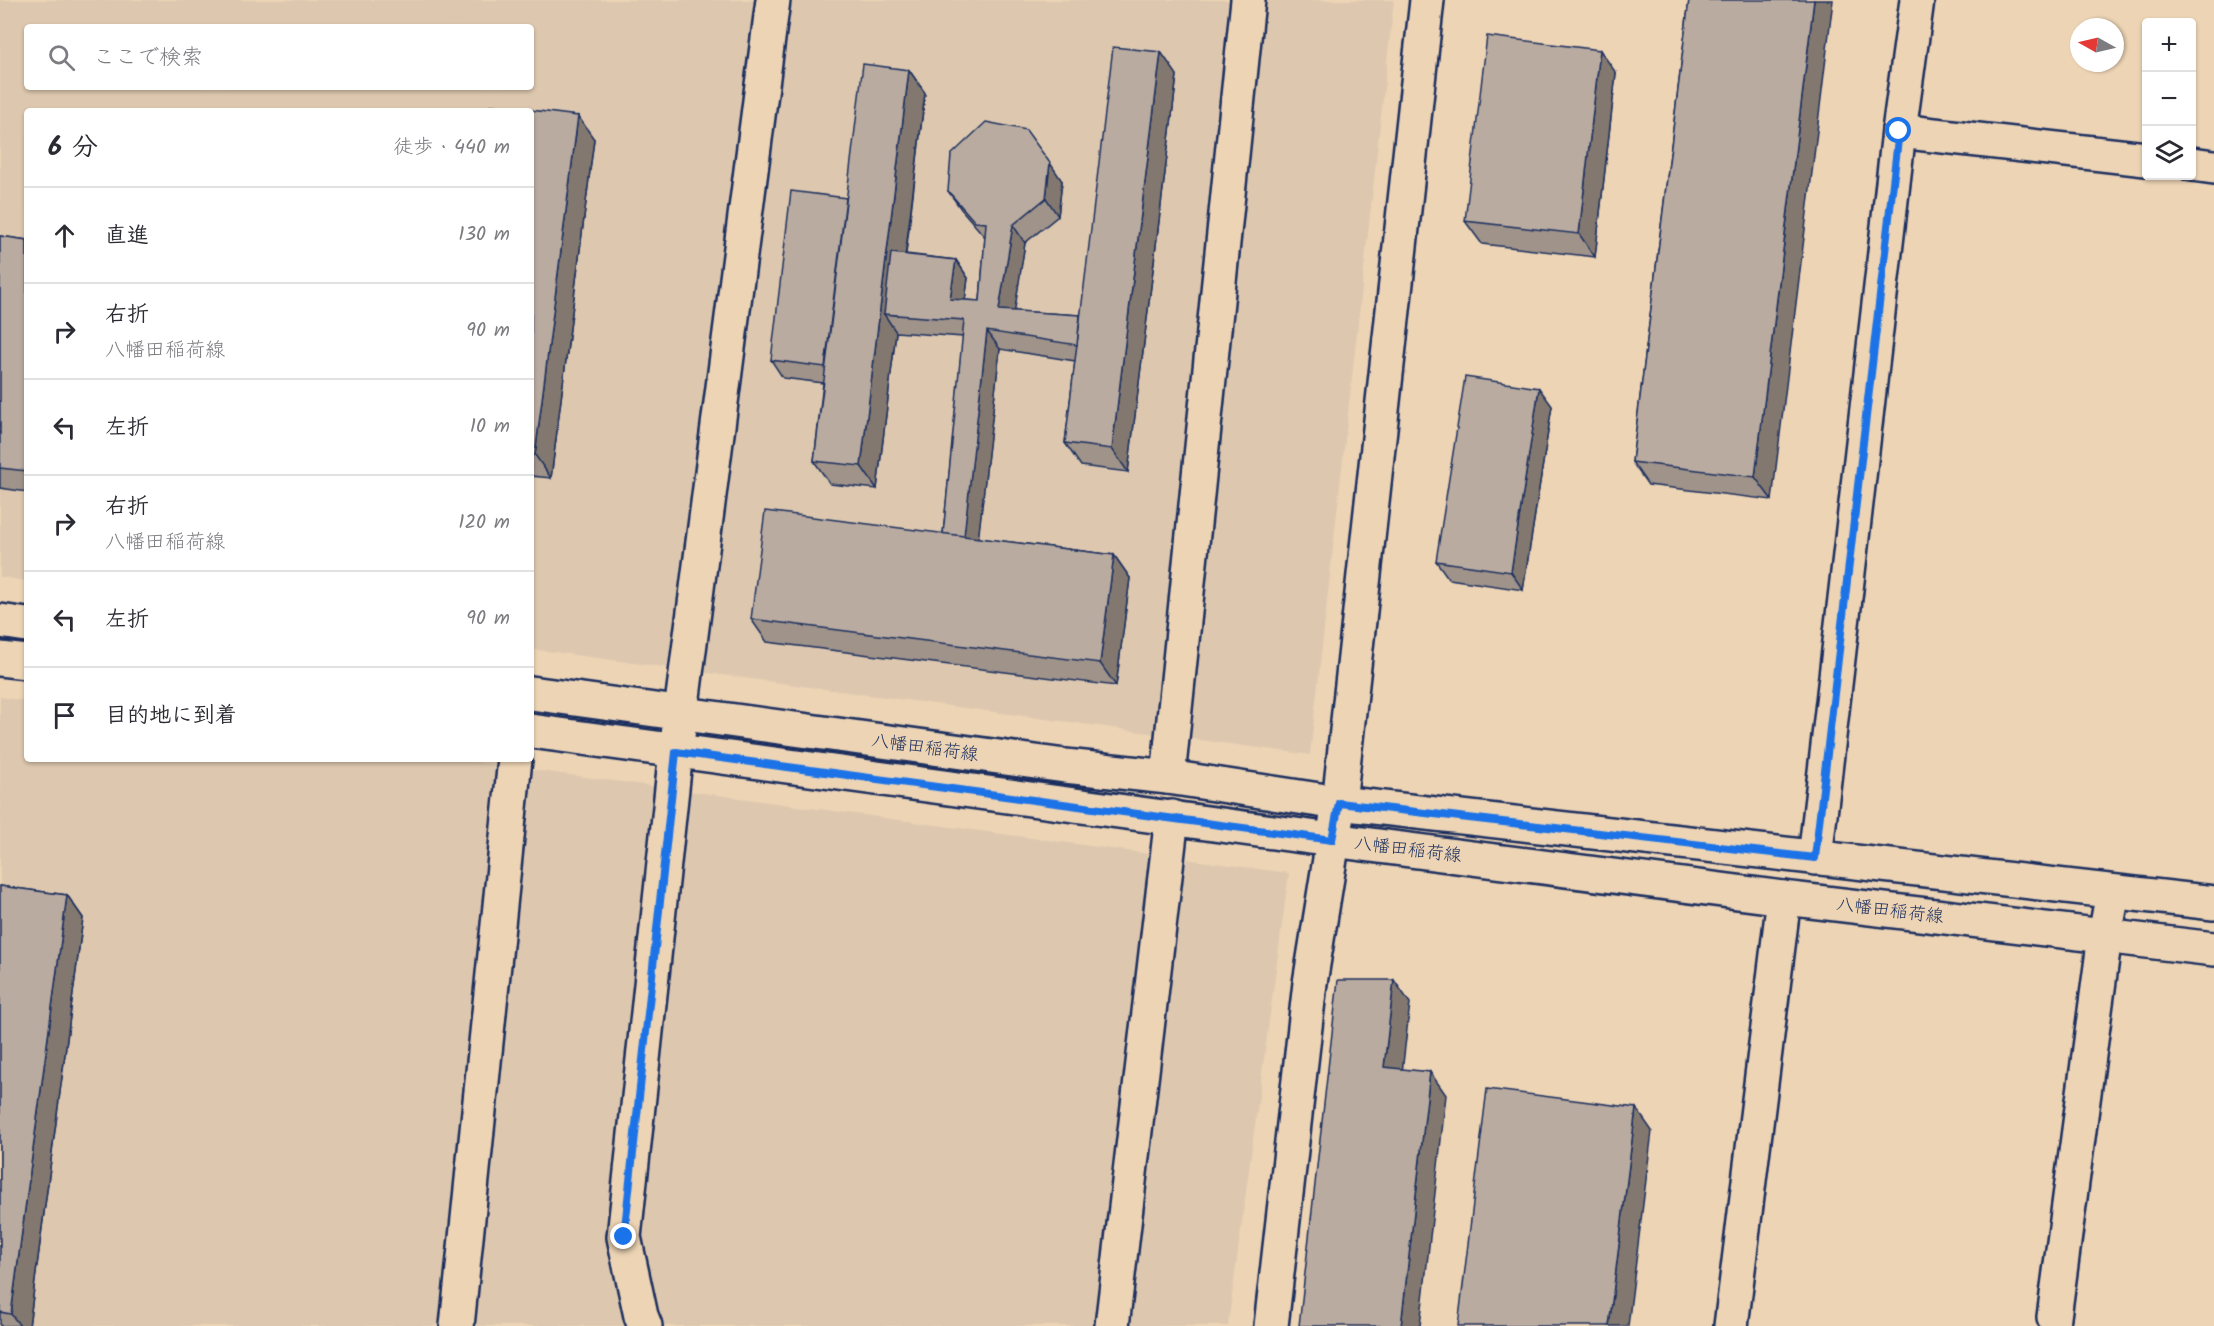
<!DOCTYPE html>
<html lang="ja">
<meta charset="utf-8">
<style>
body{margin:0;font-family:Kalam,"Klee One",sans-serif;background:#f7f7f7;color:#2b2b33}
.controls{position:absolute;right:18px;top:18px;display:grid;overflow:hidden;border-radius:6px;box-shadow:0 2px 4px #0004}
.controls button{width:54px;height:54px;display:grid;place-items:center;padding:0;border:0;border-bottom:2px solid #e1e1e2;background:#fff;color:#2b2b33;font:30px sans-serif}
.compass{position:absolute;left:2070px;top:18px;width:54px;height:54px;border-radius:50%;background:#fff;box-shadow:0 2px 4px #0004;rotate:278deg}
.stop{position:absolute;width:18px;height:18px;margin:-14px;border:4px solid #1a73e8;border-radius:50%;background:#fff}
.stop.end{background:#1a73e8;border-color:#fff;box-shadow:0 2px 6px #0008}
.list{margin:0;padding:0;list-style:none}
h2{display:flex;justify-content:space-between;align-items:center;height:78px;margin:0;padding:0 24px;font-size:26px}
h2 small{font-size:20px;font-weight:400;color:#7c7c81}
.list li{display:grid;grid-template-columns:39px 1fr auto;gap:18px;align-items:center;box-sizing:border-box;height:96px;padding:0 24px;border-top:2px solid #e1e1e2}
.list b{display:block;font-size:22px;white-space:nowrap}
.list p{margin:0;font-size:20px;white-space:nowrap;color:#7c7c81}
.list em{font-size:20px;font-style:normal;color:#7c7c81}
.icon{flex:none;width:33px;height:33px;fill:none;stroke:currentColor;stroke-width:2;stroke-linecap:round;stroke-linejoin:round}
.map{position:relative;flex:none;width:2214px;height:1326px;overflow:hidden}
.search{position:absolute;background:#fff;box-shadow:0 2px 4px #0004;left:24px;top:24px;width:510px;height:66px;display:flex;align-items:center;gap:15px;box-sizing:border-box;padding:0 21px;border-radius:6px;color:#7c7c81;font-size:22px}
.panel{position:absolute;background:#fff;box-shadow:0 2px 4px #0004;left:24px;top:108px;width:510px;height:654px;border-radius:6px}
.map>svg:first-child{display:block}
.built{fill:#ddc8af;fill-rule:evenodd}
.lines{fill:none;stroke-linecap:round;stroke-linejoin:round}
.minor-casing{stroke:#1b2f5e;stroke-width:38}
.major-casing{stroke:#1b2f5e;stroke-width:38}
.minor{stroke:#edd4b5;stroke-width:33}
.major{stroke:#edd4b5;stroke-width:33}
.wall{fill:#9f938a;stroke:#1b2f5e;stroke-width:1.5}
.shaded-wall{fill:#827870;stroke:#1b2f5e;stroke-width:1.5}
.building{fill:#b9aba0;stroke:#1b2f5e;stroke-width:1.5}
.route{stroke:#1a73e8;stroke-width:8}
.labels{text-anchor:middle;stroke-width:6;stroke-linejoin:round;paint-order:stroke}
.street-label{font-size:18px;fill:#1b2f5e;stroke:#edd4b5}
</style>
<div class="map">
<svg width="2214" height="1326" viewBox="0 0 2214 1326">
<rect width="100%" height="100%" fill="#edd4b5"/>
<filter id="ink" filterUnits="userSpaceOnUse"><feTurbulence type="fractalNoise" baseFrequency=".0167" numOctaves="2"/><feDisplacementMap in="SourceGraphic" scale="12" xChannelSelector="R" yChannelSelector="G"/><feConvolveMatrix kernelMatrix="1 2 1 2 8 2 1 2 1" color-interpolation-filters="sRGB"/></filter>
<g filter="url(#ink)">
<g class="built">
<path d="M 0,0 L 1394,0 L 1310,755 L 531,649 L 531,111 L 27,111 L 27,581 L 0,577 ZM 27,27 L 531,27 L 531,87 L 27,87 Z"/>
<polygon points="0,697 27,701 27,759 453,759 1289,873 1228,1326 0,1326"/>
</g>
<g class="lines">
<g class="minor-casing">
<g id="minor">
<polyline points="1899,131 2146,159"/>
<polyline points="2192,164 2214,167"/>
<polyline points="1168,777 1248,0"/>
<polyline points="1815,858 1899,131 1917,0"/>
<polyline points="2054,1317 2105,936 2113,892"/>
<polyline points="457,1326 515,759"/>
<polyline points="645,1326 641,1316 624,1237 676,751 773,0"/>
<polyline points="1112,1326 1172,817"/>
<polyline points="1271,1326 1310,983 1339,803 1427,0"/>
<polyline points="1731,1326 1784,898"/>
</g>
</g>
<g class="major-casing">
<g id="major">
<polyline points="0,621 27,625"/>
<polyline points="0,659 27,662"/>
<polyline points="531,693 1065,766 1168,777 1339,803 2214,903"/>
<polyline points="531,731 1332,840 1784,898 2214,949"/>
</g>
</g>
<use href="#minor" class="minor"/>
<use href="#major" class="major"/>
</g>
<g class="wall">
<polygon points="1689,0 1772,500 1648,485 1632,462"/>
<polygon points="909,70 925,93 906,254 956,260 968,278 965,300 980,301 985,237 961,209 948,191 1062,181 1058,216 1025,243 1014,311 1080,315 1177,75 1128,472 1081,466 1065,443 1075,361 1000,349 978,538 1114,555 1130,578 1116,686 767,642 751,619 943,534 963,337 896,332 877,489 830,484 814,461 823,383 783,378 771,360 846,198"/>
<polygon points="1616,73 1595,257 1482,244 1465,221"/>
<polygon points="531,111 594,139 551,478 531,476"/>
<polygon points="0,236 27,240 27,492 0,488"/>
<polygon points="1552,406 1523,590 1449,579 1436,561"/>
<polygon points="0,886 67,895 83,918 29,1326 0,1326"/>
</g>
<g class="shaded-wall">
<polygon points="1814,0 1833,0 1772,500 1755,477"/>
<polygon points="1600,50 1616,73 1595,257 1579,234"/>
<polygon points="1161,52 1177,75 1128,472 1112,449"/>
<polygon points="909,70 925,93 898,315 884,314 896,332 877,489 861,466"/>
<polygon points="578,116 594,139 551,478 535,455"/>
<polygon points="1050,163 1062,181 1058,216 1046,198"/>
<polygon points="1013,225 1025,243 1012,328 999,310"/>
<polygon points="956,260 968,278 963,317 950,299"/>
<polygon points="987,331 1000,349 976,559 963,541"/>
<polygon points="1539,388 1552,406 1523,590 1511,572"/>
<polygon points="1114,555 1130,578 1116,686 1100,663"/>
<polygon points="67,895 83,918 29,1326 20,1326 11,1314"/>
<polygon points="1394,980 1410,1003 1400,1090 1384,1067"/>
<polygon points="1430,1072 1446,1095 1420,1326 1401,1326"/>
<polygon points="1636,1108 1652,1131 1628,1326 1609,1326"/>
</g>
<g class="building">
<polygon points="1689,0 1814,0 1755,477 1632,462"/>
<polygon points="1487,36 1600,50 1579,234 1465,221"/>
<polygon points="1113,47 1161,52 1112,449 1065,443"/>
<polygon points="863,64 909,70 861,466 814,461"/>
<polygon points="491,105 578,116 535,455 531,455 531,111 490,111"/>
<polygon points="986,122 1026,130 1050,163 1046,198 1013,225 999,310 1080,315 1077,345 987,331 964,536 943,534 964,320 884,314 891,253 956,260 950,299 980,301 986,223 975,222 948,191 951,155"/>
<polygon points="791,191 846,198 825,367 771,360"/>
<polygon points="0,236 27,240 27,471 0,468"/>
<polygon points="1465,377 1539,388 1511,572 1436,561"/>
<polygon points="765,511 1114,555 1100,663 751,619"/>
<polygon points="0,886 67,895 11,1314 0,1312"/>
<polygon points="1338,980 1394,980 1384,1067 1430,1072 1401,1326 1299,1326"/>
<polygon points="1487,1089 1636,1108 1609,1326 1458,1326"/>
</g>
</g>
<g class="lines" filter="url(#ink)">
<polyline class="route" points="624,1237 676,752 1332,840 1339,803 1815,858 1899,131"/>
</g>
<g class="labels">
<g class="street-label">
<text transform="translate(925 747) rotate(8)" y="6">八幡田稲荷線</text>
<text transform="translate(1408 849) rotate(7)" y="6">八幡田稲荷線</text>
<text transform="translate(1890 910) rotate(7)" y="6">八幡田稲荷線</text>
</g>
</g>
</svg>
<div class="controls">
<button>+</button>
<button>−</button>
<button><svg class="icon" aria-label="layers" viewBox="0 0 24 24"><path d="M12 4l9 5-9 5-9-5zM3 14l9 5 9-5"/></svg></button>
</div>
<svg class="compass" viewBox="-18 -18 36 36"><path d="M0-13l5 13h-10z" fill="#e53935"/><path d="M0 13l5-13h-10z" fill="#7c7c81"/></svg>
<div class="stop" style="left:1899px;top:131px"></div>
<div class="stop end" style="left:624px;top:1237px"></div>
<div class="search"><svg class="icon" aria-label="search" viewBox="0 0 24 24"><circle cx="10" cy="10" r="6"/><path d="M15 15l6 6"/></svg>ここで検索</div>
<section class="panel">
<h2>6 分<small>徒歩 · 440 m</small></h2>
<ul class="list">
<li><svg class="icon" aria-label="ahead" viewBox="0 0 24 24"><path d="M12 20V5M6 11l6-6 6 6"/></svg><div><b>直進</b></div><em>130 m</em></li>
<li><svg class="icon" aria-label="right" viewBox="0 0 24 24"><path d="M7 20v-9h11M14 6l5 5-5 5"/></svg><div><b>右折</b><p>八幡田稲荷線</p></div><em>90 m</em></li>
<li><svg class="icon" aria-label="left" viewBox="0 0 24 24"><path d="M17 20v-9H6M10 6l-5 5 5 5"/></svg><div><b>左折</b></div><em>10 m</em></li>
<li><svg class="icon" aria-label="right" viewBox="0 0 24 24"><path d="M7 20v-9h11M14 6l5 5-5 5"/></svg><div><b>右折</b><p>八幡田稲荷線</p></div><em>120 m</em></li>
<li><svg class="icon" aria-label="left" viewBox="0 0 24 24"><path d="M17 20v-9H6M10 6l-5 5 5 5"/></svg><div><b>左折</b></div><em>90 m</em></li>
<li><svg class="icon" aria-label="arrive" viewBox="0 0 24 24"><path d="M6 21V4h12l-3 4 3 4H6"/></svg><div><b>目的地に到着</b></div></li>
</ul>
</section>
</div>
